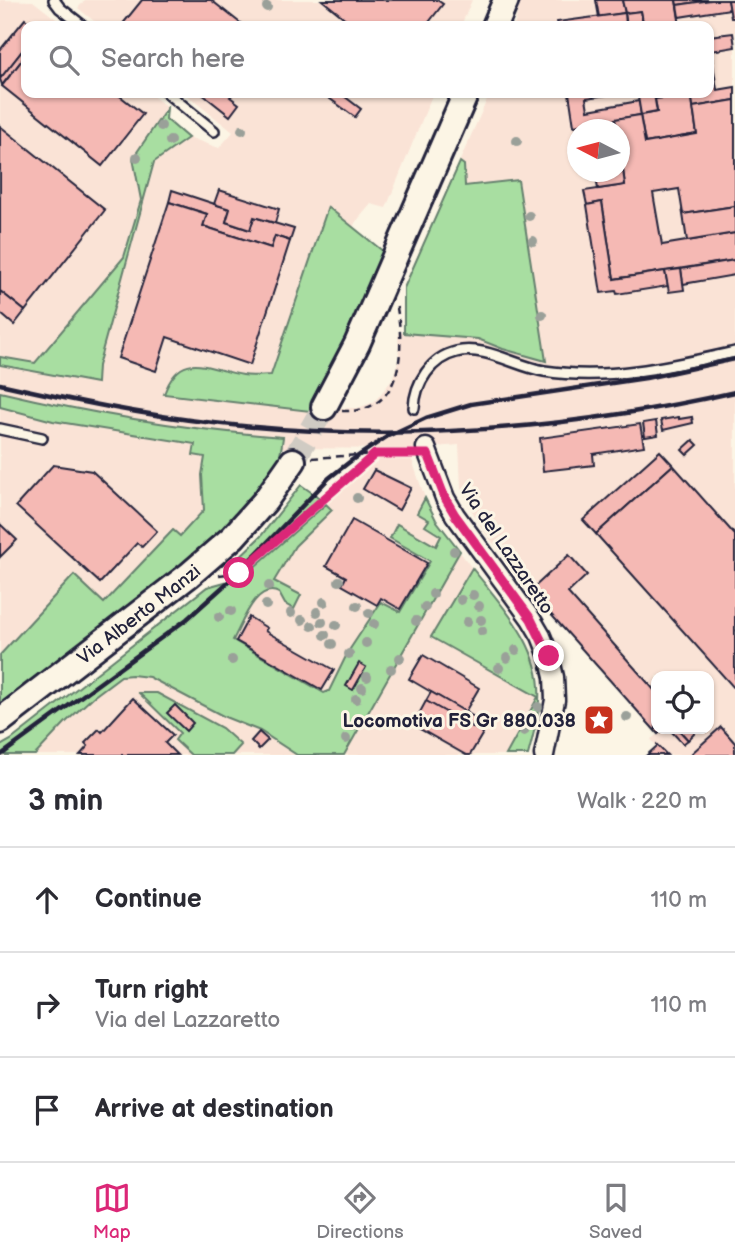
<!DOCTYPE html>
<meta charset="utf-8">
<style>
body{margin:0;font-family:"Balsamiq Sans",sans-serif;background:#f2f2f3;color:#2b2b33}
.controls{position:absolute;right:21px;bottom:21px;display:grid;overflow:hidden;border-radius:14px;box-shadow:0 2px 5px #0004}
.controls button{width:63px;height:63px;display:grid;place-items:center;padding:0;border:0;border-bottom:2px solid #e1e1e2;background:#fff;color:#2b2b33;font:35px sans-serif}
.compass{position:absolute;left:567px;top:119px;width:63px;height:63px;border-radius:50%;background:#fff;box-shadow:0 2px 5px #0004;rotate:276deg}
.stop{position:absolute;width:21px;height:21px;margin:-16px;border:5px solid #db2777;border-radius:50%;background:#fff}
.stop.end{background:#db2777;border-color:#fff;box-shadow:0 2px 7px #0008}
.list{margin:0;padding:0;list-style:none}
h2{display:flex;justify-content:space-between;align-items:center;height:91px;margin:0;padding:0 28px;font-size:30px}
h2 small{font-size:23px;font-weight:400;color:#7c7c81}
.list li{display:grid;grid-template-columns:46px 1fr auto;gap:21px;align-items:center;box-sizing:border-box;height:105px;padding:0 28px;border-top:2px solid #e1e1e2}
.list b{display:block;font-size:26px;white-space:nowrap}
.list p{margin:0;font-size:23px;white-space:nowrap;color:#7c7c81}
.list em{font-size:23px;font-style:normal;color:#7c7c81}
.icon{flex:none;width:38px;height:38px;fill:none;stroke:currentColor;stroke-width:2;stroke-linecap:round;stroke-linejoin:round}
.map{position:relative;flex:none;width:735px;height:755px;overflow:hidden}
.search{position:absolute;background:#fff;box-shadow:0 2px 5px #0004;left:21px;right:21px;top:21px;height:77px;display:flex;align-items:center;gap:18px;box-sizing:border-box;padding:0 24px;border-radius:14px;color:#7c7c81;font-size:26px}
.sheet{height:406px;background:#fff}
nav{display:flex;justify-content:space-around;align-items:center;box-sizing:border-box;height:98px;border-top:2px solid #e1e1e2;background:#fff;font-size:19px;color:#7c7c81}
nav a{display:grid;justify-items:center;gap:4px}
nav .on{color:#db2777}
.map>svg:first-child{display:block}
.built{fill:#fae3d6;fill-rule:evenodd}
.green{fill:#a8dea1;stroke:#65806e;stroke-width:2}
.building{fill:#f5b9b4;stroke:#22223b;stroke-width:2}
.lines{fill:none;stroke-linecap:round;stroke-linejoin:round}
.secondary-tunnel{stroke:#d0cbc3;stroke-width:24;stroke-dasharray:24 12;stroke-linecap:butt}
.lane-casing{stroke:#22223b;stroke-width:14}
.street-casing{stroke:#22223b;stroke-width:23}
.secondary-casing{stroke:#22223b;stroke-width:30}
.path{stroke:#22223b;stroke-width:2.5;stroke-dasharray:7 5;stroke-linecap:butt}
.lane{stroke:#fcf5e5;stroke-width:9}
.street{stroke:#fcf5e5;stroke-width:18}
.secondary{stroke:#fcf5e5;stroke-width:24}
.rail{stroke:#22223b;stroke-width:4.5}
.tree{fill:#9aa099}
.route{stroke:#db2777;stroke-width:9}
.labels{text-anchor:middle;stroke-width:6;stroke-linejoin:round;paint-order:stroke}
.street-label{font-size:19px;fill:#22223b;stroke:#fcf5e5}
.poi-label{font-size:19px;font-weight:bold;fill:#22223b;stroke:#fcf5e5;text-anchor:end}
</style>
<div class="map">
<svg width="735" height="755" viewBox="0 0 735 755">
<rect width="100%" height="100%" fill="#fcf5e5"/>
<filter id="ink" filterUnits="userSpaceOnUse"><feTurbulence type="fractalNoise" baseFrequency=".0143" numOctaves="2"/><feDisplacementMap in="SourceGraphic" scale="14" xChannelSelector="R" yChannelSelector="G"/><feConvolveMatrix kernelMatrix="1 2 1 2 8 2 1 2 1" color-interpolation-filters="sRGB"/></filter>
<g filter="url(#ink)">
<g class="built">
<path d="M 0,0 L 33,1 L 65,26 L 26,26 L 26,93 L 149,93 L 168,108 L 166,119 L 188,137 L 219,148 L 233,132 L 184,93 L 433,93 L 386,208 L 371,204 L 355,223 L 291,409 L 358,408 L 374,402 L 392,380 L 399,358 L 398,333 L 403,333 L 403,288 L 490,93 L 709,93 L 709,26 L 514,26 L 521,0 L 735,0 L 735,755 L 647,755 L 656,746 L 651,739 L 658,734 L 530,591 L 483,530 L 472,511 L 461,488 L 459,445 L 410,449 L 281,448 L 282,437 L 212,432 L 133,419 L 0,392 ZM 578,130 L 620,130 L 620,172 L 578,172 ZM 656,676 L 709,676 L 709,729 L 656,729 Z"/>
<polygon points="85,0 472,0 461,26 100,26 78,8"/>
<polygon points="0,407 53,421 195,444 205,457 202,475 204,510 179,536 172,530 103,603 73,576 0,655"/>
<polygon points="380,459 412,460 426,501 436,520 524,638 533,655 539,690 536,723 528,755 35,755 66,722 93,697 121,677 207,587 243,577"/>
</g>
<g class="green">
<polygon points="167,108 166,119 188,138 154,162 98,366 97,383 0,365 0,357 35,363 124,257 141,200 133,158"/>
<polygon points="460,162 464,165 465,186 518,180 546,361 503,349 478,339 404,333 404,288"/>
<path d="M 328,207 L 384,252 L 344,347 L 310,411 L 164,394 C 181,348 207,369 243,375 C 252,377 262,375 271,375 Z"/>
<path d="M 0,392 C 93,414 187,430 283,437 C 282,444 281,452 279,459 C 268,490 224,529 200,551 L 0,706 L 0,655 L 74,575 L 104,603 L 173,530 L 180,536 L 204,510 L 202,475 L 205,457 L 193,455 L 195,444 L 53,421 L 0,407 Z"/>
<polygon points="301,485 321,499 236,569 231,569 232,564 260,537"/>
<path d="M 425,498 L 436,520 L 460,551 L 344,755 L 297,755 L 260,731 L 225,717 L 149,677 L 132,675 L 121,676 L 93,697 L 66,722 L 35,755 L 0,755 L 0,746 L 11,740 L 207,587 L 243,577 L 326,504 L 332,510 L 295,546 L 274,581 L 301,595 L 294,609 L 285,604 L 279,593 C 256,581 242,624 233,640 L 324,693 L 329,691 L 348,652 L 381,602 L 400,612 L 430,561 L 390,538 L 397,524 L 436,546 L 441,536 L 425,526 L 429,520 L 417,513 Z"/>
<path d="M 472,568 C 503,607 543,647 539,701 C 538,719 533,737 528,755 L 506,755 L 538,697 L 431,637 Z"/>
<polygon points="139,693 157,693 222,728 241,745 232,755 191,755 175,740 180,733"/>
</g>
<g class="building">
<polygon points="142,0 211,0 244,26 121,26"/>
<polygon points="322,0 437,0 443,4 426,26 344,26 348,21"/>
<polygon points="596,0 622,0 625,13 599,17"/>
<polygon points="622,0 676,0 680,26 652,26 651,21 643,22 641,11 625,13"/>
<polygon points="676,0 711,0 677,5"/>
<polygon points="711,0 728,0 730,9 679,17 677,5"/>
<polygon points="728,0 735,0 735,18 731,18"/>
<polygon points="641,11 643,26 627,26 625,13"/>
<polygon points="625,13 626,25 558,26 557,22"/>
<polygon points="25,19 34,26 26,26 26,46 0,79 0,50"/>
<polygon points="733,33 735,47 711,51 717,90 735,87 735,100 693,107 691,93 709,93 709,36"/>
<polygon points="26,46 26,55 2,85 0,79"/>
<polygon points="26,55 26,93 116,93 143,114 102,166 2,86"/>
<polygon points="201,93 234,93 230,97 239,104 230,116"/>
<polygon points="322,93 340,93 361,109 355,117"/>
<polygon points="569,93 621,93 586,98 588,110 639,101 641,115 615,119 617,130 588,130 587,124 574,126"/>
<polygon points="663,93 691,93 697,134 645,143 640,115 657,112 655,99 664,98"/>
<polygon points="654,94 657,112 641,115 638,97"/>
<polygon points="735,100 735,206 683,214 679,189 653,193 662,245 735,233 735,260 614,279 602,202 587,205 584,191 625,185 620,148 620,130 617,130 615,119 640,115 645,143 697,134 693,107"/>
<polygon points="0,126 105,210 25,311 0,291"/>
<polygon points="620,148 625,185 598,189 595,172 620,172"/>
<polygon points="172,190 230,209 226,222 250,230 254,217 294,229 290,241 275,236 271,248 203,226 207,214 169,202"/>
<polygon points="219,190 279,209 275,223 254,217 250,230 226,222 230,209 214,204"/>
<polygon points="169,202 207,214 203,226 271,248 275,236 290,241 250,365 167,337 156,371 118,358"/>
<polygon points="602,202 614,279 665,271 668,286 617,294 616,291 601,293 587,205"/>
<polygon points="735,206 735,233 687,241 683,214"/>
<polygon points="735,260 735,275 683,284 681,269"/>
<polygon points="681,269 684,290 669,292 665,271"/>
<polygon points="0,291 25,311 14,325 0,313"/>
<polygon points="679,417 679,419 692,417 693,423 663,430 661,420"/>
<polygon points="656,421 658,435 645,437 643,423"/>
<polygon points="640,424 644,446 593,454 594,465 543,471 540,438"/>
<polygon points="693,440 698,445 687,455 682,450"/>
<polygon points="660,451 673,465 596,534 583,520"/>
<polygon points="53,465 92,471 157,531 142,547 137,543 100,583 16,506"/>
<polygon points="673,465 735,535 735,689 596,534"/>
<polygon points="374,470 411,488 399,510 363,489"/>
<polygon points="352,520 427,563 400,609 381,598 377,605 342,585 346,577 326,566"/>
<polygon points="0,524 17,540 0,557"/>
<polygon points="569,555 587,575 568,593 656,692 656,729 664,729 658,734 530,591"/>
<polygon points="249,617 267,628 265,631 334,670 322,690 236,641"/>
<polygon points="423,655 479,688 465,712 409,679"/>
<polygon points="359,663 366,667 353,690 346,686"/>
<polygon points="431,692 476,718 471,727 426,701"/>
<polygon points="133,698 173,735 165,743 177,755 80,755 88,746 85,743 99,729 102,732"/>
<polygon points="426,701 483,733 470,755 466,755 413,725"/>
<polygon points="175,705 193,723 186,731 167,713"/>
<polygon points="721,727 735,743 735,755 694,755 692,753"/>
<polygon points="678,729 692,729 695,733 688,740"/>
<polygon points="678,729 688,740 683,744 672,732"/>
<polygon points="259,732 268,740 259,749 251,741"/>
<polygon points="657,745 667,755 647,755 657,746"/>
</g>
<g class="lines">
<polyline class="secondary-tunnel" points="293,461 324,407"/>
<g class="lane-casing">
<g id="lane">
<polyline points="54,0 60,8 83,26"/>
<polyline points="167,93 214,131"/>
<path d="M 414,408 C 415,383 431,358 456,352 C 485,345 515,366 544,371 C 609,381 672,366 735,352"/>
<polyline points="0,429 42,438"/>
</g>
</g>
<g class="street-casing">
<polyline id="street" points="426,448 445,498 455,515 531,619 541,636 549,656 554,677 555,700 544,755"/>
</g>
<g class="secondary-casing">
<g id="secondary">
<polyline points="495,26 506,0"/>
<polyline points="324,407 357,344 466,93"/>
<path id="s1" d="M 0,721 L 189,575 L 233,537 L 265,501 L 293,461"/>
</g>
</g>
<g class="path">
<path d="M 342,411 C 405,414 405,347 396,303"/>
<polyline points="312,458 375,454"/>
<polyline points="219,575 239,573 246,570 375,454 412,454"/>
</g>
<use href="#lane" class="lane"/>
<use href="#street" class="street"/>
<use href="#secondary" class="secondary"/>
<g class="rail">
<path d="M 0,384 C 71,400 142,415 214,423 C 388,443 564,431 735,392"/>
<polyline points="599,727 600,714"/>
<polyline points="1,755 187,619 235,576 329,478 352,460 388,436 426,418 471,404 646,378 735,359"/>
</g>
</g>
<g class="tree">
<circle cx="267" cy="7" r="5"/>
<circle cx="161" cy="126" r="5"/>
<circle cx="242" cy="130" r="5"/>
<circle cx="170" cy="141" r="5"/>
<circle cx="517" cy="141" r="5"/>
<circle cx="137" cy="157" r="5"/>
<circle cx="529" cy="216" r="5"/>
<circle cx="533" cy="241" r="5"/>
<circle cx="542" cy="315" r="5"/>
<circle cx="357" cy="498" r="5"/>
<circle cx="454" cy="551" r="5"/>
<circle cx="339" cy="581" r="5"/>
<circle cx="269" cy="586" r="5"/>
<circle cx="433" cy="594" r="5"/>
<circle cx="473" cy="595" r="5"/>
<circle cx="461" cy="600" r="5"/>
<circle cx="324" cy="602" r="5"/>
<circle cx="266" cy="605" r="5"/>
<circle cx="357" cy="606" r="5"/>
<circle cx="479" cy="606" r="5"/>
<circle cx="425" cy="607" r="5"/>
<circle cx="231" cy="611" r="5"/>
<circle cx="317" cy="612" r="5"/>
<circle cx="291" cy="613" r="5"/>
<circle cx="369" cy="613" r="5"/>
<circle cx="219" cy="617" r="5"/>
<circle cx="302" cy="620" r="5"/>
<circle cx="481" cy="620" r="5"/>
<circle cx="416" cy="621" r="5"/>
<circle cx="322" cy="622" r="5"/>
<circle cx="467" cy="622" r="5"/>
<circle cx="374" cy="624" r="5"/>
<circle cx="336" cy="625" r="5"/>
<circle cx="312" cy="626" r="5"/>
<circle cx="482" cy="631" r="5"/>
<circle cx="325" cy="635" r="5"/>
<circle cx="366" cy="643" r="5"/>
<circle cx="332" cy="644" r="5"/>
<circle cx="516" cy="650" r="5"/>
<circle cx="349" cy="654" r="5"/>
<circle cx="400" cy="658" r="5"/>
<circle cx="507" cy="658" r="5"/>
<circle cx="232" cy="660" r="5"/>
<circle cx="499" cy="668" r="5"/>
<circle cx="391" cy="669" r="5"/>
<circle cx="367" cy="677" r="5"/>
<circle cx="362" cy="688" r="5"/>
<circle cx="356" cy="699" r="5"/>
<circle cx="538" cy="707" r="5"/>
<circle cx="627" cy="717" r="5"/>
<circle cx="531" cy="719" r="5"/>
<circle cx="353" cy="726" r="5"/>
<circle cx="524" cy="731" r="5"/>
<circle cx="346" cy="739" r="5"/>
</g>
</g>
<g class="lines" filter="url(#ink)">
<polyline class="route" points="239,573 375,454 428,454 445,498 455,515 531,619 549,656"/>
</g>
<defs>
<g id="sight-square" transform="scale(1.575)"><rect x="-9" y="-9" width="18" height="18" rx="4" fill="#c8321e" stroke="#fcf5e5"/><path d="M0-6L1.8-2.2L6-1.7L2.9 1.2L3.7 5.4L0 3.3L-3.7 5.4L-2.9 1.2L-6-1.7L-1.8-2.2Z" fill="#fff"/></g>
</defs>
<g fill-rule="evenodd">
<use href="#sight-square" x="599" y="720"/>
</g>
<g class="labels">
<g class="street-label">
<text transform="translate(507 548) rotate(56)" y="7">Via del Lazzaretto</text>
<text dy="7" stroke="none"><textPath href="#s1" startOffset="175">Via Alberto Manzi</textPath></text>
</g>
<g class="poi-label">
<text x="576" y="727">Locomotiva FS Gr 880.038</text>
</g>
</g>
</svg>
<div class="controls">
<button><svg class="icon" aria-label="locate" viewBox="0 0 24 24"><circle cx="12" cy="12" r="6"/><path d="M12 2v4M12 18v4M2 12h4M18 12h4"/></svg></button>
</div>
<svg class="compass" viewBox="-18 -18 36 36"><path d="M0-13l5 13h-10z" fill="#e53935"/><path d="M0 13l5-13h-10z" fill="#7c7c81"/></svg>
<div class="stop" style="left:239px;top:573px"></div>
<div class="stop end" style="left:549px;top:656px"></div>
<div class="search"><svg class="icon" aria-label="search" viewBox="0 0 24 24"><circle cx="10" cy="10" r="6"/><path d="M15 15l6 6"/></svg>Search here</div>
</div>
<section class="sheet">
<h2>3 min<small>Walk · 220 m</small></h2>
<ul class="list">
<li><svg class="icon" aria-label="ahead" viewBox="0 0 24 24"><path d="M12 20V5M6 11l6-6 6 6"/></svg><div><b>Continue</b></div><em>110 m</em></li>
<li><svg class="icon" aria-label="right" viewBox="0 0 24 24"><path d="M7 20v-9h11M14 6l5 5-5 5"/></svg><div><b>Turn right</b><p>Via del Lazzaretto</p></div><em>110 m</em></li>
<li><svg class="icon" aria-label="arrive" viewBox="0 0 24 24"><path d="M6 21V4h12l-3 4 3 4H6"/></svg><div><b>Arrive at destination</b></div></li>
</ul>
</section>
<nav>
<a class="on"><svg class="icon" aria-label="map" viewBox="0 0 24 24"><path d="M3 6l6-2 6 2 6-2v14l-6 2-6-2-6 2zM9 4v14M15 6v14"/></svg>Map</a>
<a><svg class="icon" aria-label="directions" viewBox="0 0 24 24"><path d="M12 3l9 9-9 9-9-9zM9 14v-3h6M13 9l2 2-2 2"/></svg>Directions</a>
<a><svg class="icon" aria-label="saved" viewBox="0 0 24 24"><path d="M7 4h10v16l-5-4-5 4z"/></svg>Saved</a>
</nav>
